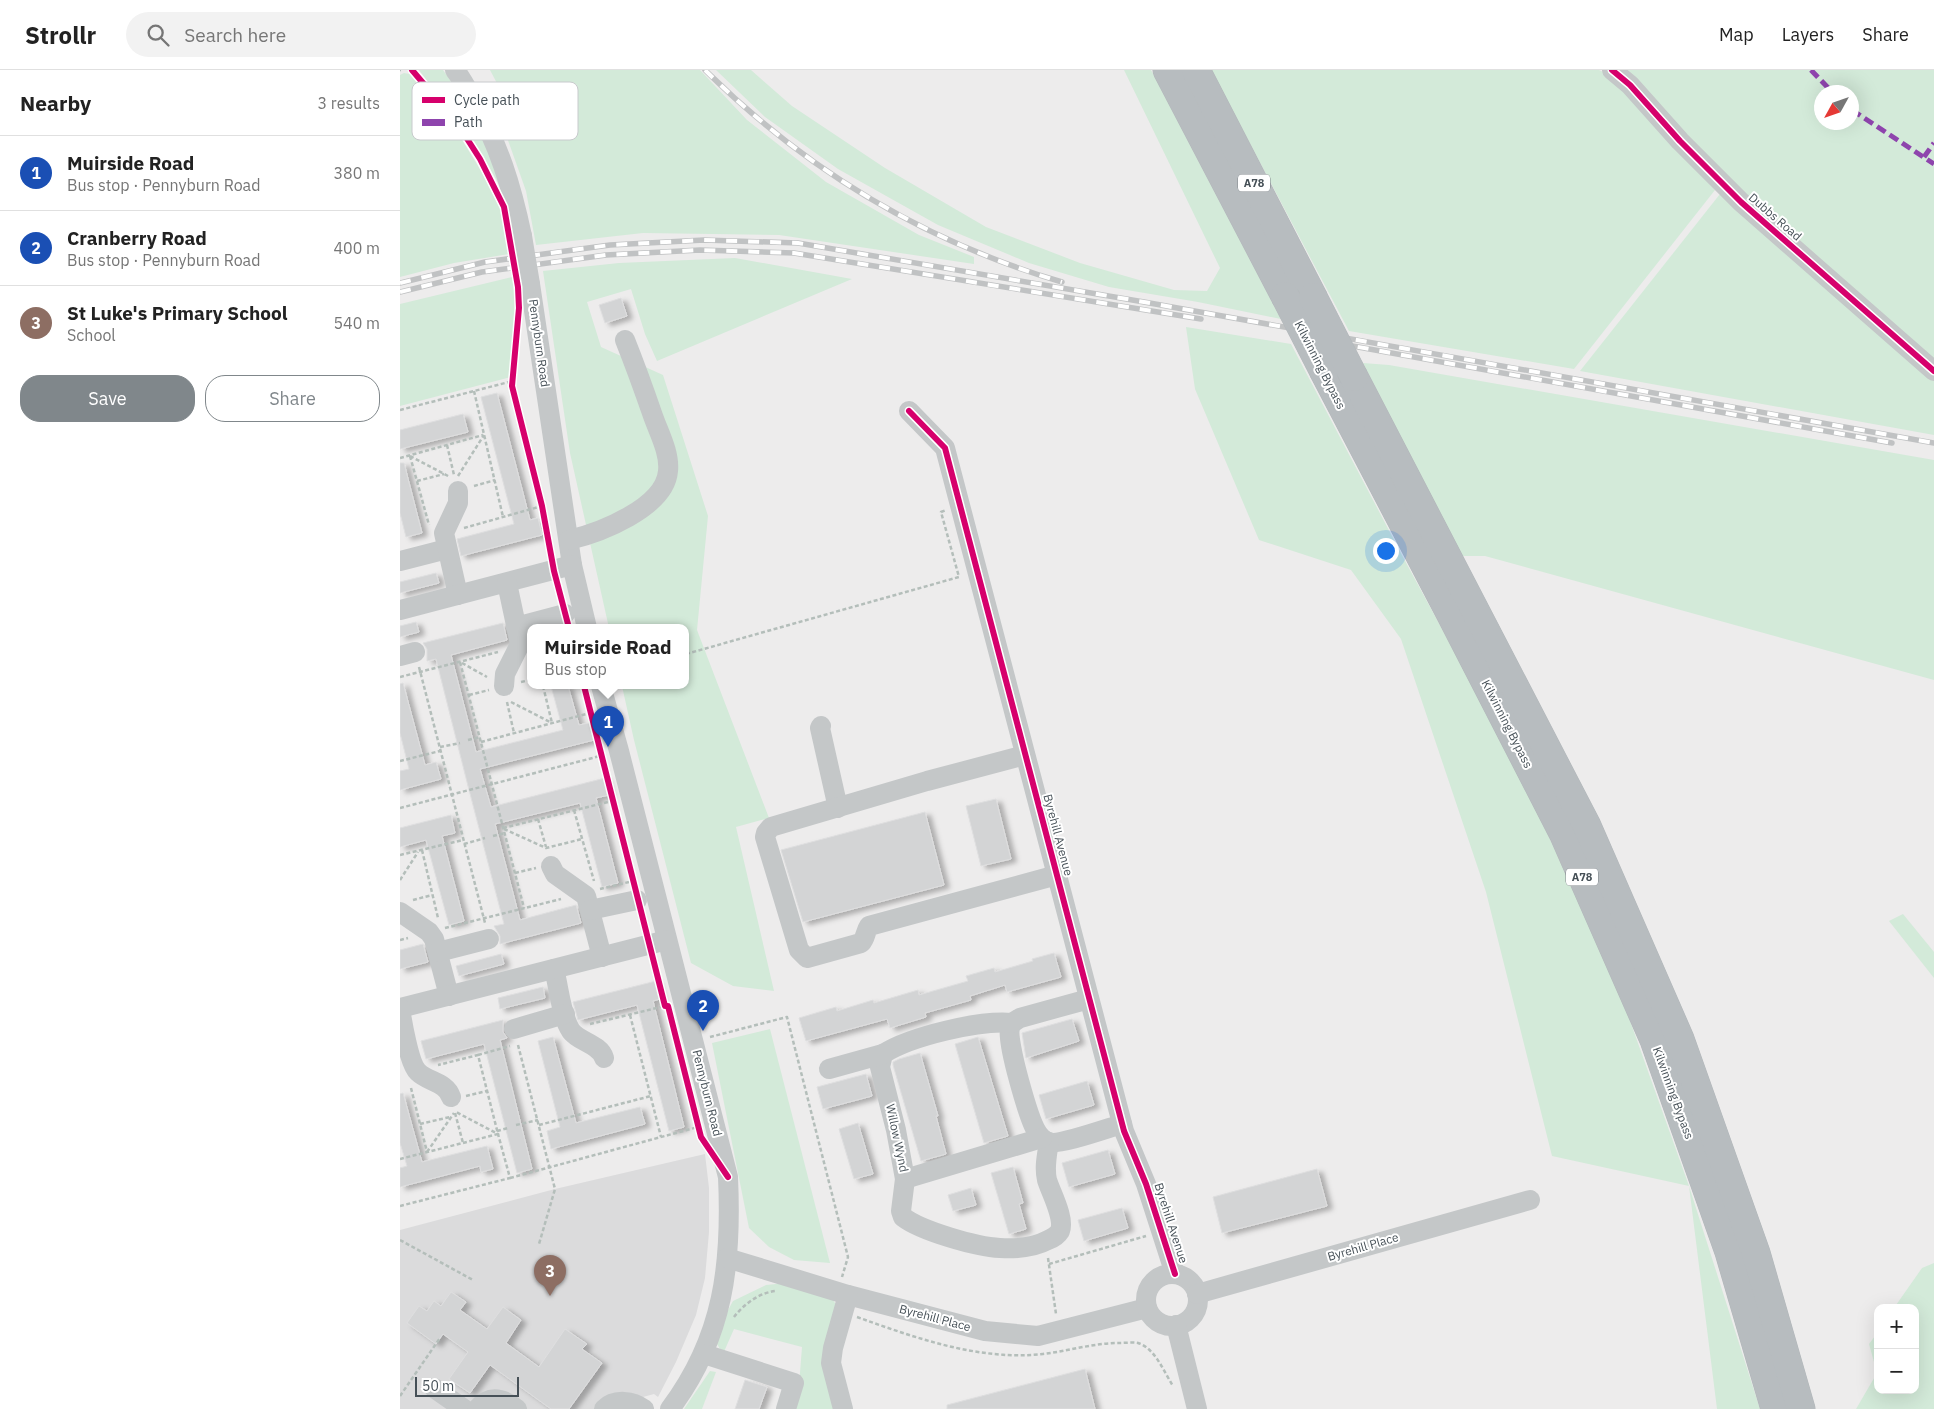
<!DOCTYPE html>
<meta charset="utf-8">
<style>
body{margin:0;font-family:"IBM Plex Sans",sans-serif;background:#f2f2f2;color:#222}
.controls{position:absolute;right:15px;bottom:15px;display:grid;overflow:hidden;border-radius:10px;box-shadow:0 5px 20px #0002}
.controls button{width:45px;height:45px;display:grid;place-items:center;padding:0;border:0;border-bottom:1px solid #e0e0e0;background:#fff;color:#222;font:25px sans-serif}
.compass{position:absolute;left:1414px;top:15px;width:45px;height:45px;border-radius:50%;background:#fff;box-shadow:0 5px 20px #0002;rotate:230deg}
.scale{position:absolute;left:15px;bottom:12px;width:104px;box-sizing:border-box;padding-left:5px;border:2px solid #465057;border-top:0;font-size:14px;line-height:18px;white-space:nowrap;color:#465057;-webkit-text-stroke:4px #fff;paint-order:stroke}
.you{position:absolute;left:985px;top:480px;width:18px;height:18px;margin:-12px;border:4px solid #fff;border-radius:50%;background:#1a73e8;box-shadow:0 0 0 8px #1a73e833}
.badge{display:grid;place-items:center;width:32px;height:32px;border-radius:50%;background:#80878b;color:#fff;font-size:16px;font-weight:700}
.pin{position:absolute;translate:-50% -41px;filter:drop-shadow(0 1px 2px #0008)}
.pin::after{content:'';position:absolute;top:26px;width:18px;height:15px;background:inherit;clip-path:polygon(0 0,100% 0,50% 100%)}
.popup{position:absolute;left:127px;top:554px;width:162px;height:65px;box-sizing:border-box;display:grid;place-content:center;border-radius:10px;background:#fff;filter:drop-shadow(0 1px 4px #0005);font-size:16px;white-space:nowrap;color:#767676}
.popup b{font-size:19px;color:#222}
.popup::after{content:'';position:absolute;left:50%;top:100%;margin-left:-10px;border:10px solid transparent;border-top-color:#fff}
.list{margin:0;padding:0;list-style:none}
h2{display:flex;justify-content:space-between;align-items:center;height:65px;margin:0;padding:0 20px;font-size:21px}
h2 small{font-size:16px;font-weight:400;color:#767676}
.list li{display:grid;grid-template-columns:32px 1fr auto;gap:15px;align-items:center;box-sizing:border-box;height:75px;padding:0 20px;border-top:1px solid #e0e0e0}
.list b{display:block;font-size:19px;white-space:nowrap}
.list p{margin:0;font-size:16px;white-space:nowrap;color:#767676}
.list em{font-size:16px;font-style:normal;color:#767676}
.actions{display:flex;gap:10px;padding:15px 20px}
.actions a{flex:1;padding:11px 0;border:1px solid #80878b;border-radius:20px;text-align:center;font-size:18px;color:#80878b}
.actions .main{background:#80878b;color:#fff}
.icon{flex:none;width:28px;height:28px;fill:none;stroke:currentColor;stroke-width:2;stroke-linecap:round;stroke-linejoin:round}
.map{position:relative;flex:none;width:1534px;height:1339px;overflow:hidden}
header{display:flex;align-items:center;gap:30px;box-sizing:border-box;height:70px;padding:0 25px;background:#fff;border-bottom:1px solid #e0e0e0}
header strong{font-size:24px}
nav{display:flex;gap:28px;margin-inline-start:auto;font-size:18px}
.search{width:350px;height:45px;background:#f2f2f2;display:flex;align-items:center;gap:12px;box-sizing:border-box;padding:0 18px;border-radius:28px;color:#767676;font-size:19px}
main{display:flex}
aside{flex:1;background:#fff}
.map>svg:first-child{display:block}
.education{fill:#dbdbdc}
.green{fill:#d3ead9;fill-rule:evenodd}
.building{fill:#d3d4d5;stroke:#dededf;filter:url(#shadow)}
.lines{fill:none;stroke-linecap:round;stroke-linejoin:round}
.highway-casing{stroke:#b2b7ba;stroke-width:29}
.path{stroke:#b4beba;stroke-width:2.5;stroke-dasharray:4 2.5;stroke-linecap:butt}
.minor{stroke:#c4c7c8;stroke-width:20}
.highway{stroke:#b7bcbf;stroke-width:28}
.rail-casing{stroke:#c0c2c3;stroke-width:5.5}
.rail{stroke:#fff;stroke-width:4;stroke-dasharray:11;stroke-linecap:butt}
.highway-bridge-casing{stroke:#b2b7ba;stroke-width:29;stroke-linecap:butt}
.minor-bridge{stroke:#c4c7c8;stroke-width:20}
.highway-bridge{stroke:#b7bcbf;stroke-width:28}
.quiet{stroke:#8e44ad;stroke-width:5;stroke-dasharray:10 5;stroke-linecap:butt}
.cycleway-casing{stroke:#fff;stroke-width:9}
.cycleway{stroke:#d6006c;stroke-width:6}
.labels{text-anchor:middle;stroke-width:4;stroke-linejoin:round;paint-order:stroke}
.shield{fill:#fff;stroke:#7e8489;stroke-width:1}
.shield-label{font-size:11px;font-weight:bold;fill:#465057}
.street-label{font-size:12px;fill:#465057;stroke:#fff}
.key{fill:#fff;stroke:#c8cacd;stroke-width:1}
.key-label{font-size:14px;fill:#465057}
</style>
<header>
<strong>Strollr</strong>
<div class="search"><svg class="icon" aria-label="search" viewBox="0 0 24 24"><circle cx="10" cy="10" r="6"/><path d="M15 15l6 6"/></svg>Search here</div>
<nav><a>Map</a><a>Layers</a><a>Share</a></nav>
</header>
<main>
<aside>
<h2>Nearby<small>3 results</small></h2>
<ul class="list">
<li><span class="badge" style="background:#1a4fb4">1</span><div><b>Muirside Road</b><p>Bus stop · Pennyburn Road</p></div><em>380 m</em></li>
<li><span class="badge" style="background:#1a4fb4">2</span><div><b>Cranberry Road</b><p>Bus stop · Pennyburn Road</p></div><em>400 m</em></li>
<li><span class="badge" style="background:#8d6e63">3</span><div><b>St Luke's Primary School</b><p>School</p></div><em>540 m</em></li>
</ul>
<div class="actions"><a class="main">Save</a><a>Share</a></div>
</aside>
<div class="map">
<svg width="1534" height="1339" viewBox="0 0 1534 1339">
<defs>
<filter id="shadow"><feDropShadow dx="5.5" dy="3" stdDeviation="2.5" flood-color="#0004"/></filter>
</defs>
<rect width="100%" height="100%" fill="#edecec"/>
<polygon class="education" points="305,1084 309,1118 309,1162 305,1208 296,1245 276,1292 258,1327 254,1324 243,1327 235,1339 0,1339 0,1160 155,1119"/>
<g class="green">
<polygon points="19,0 43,0 54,16 81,61 102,120 83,86"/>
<polygon points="90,0 300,0 347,50 426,112 519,165 574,187 574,194 379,165 243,163 136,175 126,121 93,28 100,19"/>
<polygon points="316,0 351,0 392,36 485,98 586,157 680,193 774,220 807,221 820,198 724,0 751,0 881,249 798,232 709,217 629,193 538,155 438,99 365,47"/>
<polygon points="811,0 1199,0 1207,4 1245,42 1315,120 1174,299 949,261"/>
<path d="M 1223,0 L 1534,0 L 1534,292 L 1349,134 ZM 1422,22 L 1452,22 L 1452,52 L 1422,52 Z"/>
<polygon points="4,3 10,4 54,57 83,104 100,138 109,184 54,193 0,207 0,5"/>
<polygon points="1320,124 1534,307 1534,365 1180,301"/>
<polygon points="335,188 452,209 257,291 245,264 231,219 187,232 201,277 263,305 308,446 297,560 369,748 336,757 374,921 333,916 291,893 234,670 222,616 286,616 286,558 209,558 170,383 143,201 219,193"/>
<polygon points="112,207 117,240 111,307 0,336 0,234"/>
<polygon points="786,257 891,274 1004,489 1118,699 1219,920 1289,1116 1360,1339 1317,1339 1289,1116 1152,1086 1086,822 1001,569 951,500 859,470 795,319"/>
<polygon points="963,293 989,295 1534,390 1534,610 1085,486 1061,486"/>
<polygon points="1503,844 1534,882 1534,908 1489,851"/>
<polygon points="370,959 430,1193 394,1190 369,1177 349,1158 312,973"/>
<polygon points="1534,1193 1534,1339 1456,1339 1477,1303 1469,1274 1478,1262 1478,1320 1515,1320 1515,1238 1494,1238 1522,1198"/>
<polygon points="386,1213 433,1230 435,1233 439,1231 433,1339 396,1339 398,1328 402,1277 334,1259 323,1284 317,1274 327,1242 333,1231 366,1215"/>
<polygon points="310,1301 316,1302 302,1339 284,1339"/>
</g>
<g class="building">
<polygon points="221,228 227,246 205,253 199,235"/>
<polygon points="97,323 130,450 138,448 142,465 61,486 57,469 114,454 81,327"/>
<polygon points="63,344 68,362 0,379 0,360"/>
<polygon points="0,393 4,393 22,463 6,467 0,443"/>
<polygon points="36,503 39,513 0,523 0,512"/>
<polygon points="16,552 19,562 0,567 0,556"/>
<polygon points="103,553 107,570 51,585 76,682 163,660 151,616 168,616 179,655 189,653 194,670 80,699 91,737 205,708 209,725 196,728 218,813 202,817 180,733 95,754 120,850 176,835 181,853 100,874 100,866 94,856 104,854 68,716 36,589 27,591 27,579 23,573"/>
<polygon points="3,613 25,695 36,692 41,709 0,720 0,701 9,699 0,663 0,614"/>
<polygon points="596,729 611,789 581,796 566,736"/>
<polygon points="525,742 544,815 403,852 381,780"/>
<polygon points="51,745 55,763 42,766 64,851 49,855 26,770 0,777 0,758"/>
<polygon points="23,874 28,892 0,899 0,880"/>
<polygon points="654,883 661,907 607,922 605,915 570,926 571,930 525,943 526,947 490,958 487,949 406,971 399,948 436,937 437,941 473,930 474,933 518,920 519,925 568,911 566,906 594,898 595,902 633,891 632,889"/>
<polygon points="101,884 104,894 59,906 56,896"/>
<polygon points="256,911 260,929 253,931 284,1057 269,1061 237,935 178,950 173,932"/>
<polygon points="143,917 145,928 100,939 98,928"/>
<polygon points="672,949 679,971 626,988 622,963"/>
<polygon points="103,950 103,962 107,968 100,970 132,1099 117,1103 84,974 26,989 21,971"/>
<polygon points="153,967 176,1053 240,1037 245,1054 151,1079 147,1061 160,1057 138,971"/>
<polygon points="578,967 608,1066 584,1073 555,974"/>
<polygon points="520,983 538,1046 536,1046 546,1084 521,1091 493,995 493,992 499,989"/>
<polygon points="466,1004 472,1026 423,1039 417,1017"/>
<polygon points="687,1011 694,1035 646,1049 639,1025"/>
<polygon points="3,1023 22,1092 87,1076 93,1099 81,1102 80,1096 0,1117 0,1098 7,1096 0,1073 0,1024"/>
<polygon points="458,1053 473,1104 454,1109 439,1059"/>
<polygon points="708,1080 715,1104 669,1117 662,1093"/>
<polygon points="613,1097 623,1133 619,1134 626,1159 609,1164 591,1103"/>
<polygon points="917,1099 927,1136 822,1163 813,1127"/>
<polygon points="571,1118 576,1135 553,1141 548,1125"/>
<polygon points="722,1138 728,1158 684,1171 678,1150"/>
<polygon points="51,1222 66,1232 60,1240 87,1259 103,1237 121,1250 106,1273 139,1297 165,1259 187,1274 182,1279 202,1293 169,1339 151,1339 90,1295 70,1323 49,1309 68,1282 43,1264 36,1274 7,1253 19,1236 27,1241 34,1231 41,1236"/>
<polygon points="685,1299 695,1339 547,1339 547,1335"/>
<polygon points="345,1310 367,1317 359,1339 335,1339"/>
</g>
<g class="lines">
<g class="highway-casing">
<g id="highway">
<polyline points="767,0 885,226"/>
<polyline points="796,0 913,227"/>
<polyline points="924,302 1052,547 1163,763 1254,970 1329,1182 1375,1339"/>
<polyline points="954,307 1187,756 1280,969 1356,1183 1401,1339"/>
</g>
</g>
<g class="path">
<polyline points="0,0 1,0"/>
<polyline points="74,321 103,447"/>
<polyline points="0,340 113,311"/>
<polyline points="47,375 54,405"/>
<polyline points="10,386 50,407"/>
<polyline points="10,386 29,455"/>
<polyline points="0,388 83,365"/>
<polyline points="58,406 84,365"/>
<polyline points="17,411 44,404"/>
<polyline points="74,416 95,410"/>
<polyline points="64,458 142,436"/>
<polyline points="286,584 559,507 541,442 546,440"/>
<polyline points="60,592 124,838"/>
<polyline points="62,593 87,607"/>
<polyline points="19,597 85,853"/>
<polyline points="0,607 98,582"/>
<polyline points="121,612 130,610"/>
<polyline points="143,616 152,653"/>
<polyline points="69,625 89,620"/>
<polyline points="107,632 114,663"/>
<polyline points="111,632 150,652"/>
<polyline points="68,670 80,667"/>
<polyline points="81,672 190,643"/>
<polyline points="40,677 60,673"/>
<polyline points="0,691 40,681"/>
<polyline points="0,738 204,685"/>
<polyline points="174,740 194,811"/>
<polyline points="138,749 146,777"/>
<polyline points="103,758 212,731"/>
<polyline points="104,759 146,778 182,769"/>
<polyline points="93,766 105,763"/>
<polyline points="64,774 85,768"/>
<polyline points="22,780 38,848"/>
<polyline points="0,785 63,770"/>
<polyline points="115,803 136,798"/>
<polyline points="0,810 18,782"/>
<polyline points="200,819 233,811"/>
<polyline points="13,830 32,825"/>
<polyline points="45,858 161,829"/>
<polyline points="0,870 8,868"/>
<polyline points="230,945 261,1067"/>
<polyline points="190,954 265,936"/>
<polyline points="310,967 387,947 448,1187 442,1207"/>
<polyline points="118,975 155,1119 139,1174"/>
<polyline points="78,985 110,976"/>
<polyline points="11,1018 27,1082"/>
<polyline points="66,1026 87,1021"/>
<polyline points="55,1043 63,1073"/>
<polyline points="20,1054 50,1047"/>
<polyline points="116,1055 138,1050"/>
<polyline points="139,1055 251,1026"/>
<polyline points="97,1061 108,1058"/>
<polyline points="27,1082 54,1043"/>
<polyline points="0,1089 98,1064 78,985 38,995"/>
<polyline points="110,1108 298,1057"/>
<polyline points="0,1136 110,1108 98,1064 56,1042"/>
<polyline points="0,1170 73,1210"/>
<polyline points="648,1188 656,1244"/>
<polyline points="649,1194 746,1166"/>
<path d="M 334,1247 C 344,1234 359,1223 375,1221"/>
<path d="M 457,1247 C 516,1268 579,1291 643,1284 C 669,1281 693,1273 719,1273 C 725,1273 732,1272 738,1273 C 755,1278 764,1302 773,1316"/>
<polyline points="0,1326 40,1268"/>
</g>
<g class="minor">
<path d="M 55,0 C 62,9 67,19 73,29 C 99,76 111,114 122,166"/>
<polyline points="1212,0 1230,15 1280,71 1341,132 1534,301"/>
<polyline points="130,214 172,495 187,558"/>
<polyline points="509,341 545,378 724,1061 746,1114 775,1204"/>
<path d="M 169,470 C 199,463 265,438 268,401 C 270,383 259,363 253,346 C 244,320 235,295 225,270"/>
<polyline points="0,491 47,479"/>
<polyline points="58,525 44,463 58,433 58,421"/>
<polyline points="0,540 172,495"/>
<polyline points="116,557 165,544"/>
<polyline points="0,586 15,582"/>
<polyline points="104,616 105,604 120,574 107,513"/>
<path d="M 201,616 L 219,681 L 328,1107 C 332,1194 324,1267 270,1339"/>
<polyline points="421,656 420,658 438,738"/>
<path d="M 625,685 L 527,711 L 371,757 L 366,763 L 365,767 L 399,880 L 407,888 L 461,873 C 466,868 465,862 469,856 L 657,805"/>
<polyline points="151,796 155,804 186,826 202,887"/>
<polyline points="190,840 237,830"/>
<polyline points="0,842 29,862 34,869 49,926"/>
<polyline points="38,882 89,869"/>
<path d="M 154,899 C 159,917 161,946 171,961 C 179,972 200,974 204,988"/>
<path d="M 689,929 L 620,948 C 615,951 611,953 610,958 C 606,971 629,1050 637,1062 C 639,1066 643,1070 648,1072 C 658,1076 708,1058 722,1054"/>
<polyline points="0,938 267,870"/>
<path d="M 0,938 C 2,951 9,994 18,1002 C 28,1012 46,1012 51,1027"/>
<path d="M 612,953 C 580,950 511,966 483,984 L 480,997 L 496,1060 L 505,1109 L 501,1141 L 503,1147 C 521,1161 577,1177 600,1178 C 616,1179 635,1177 648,1170 C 653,1168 657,1166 660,1161 C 665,1148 651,1123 647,1110 C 644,1097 647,1085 649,1072"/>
<polyline points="114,959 165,944"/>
<polyline points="429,999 483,984"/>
<polyline points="505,1109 642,1068"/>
<polyline points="327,1188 448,1225 585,1261 638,1266 747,1238"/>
<circle cx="772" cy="1230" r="26"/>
<polyline points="797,1224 1130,1130"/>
<polyline points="776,1255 797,1339"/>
<polyline points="304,1284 394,1313 386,1339"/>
<polyline points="34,1318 64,1339"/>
<path d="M 77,1339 C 90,1324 103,1328 117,1339"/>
<path d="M 204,1339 C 215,1328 233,1331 244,1339"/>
<polyline points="443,1339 431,1293 433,1278 448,1225"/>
</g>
<use href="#highway" class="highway"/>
<g class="rail-casing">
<g id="rail">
<path d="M 305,0 C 406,100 526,172 662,212"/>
<polyline points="0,213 85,192 210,175 304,170 398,173 744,232 1534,373"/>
<polyline points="0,222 82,202 206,185 300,180 394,183 801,249"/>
<polyline points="936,273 1492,373"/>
</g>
</g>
<use href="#rail" class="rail"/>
<g class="highway-bridge-casing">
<g id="highway-bridge">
<polyline points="885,226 924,302"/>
<polyline points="913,227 954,307"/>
</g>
</g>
<polyline class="minor-bridge" points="122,166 130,214"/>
<use href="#highway-bridge" class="highway-bridge"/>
<g class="quiet">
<polyline points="1411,0 1432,22"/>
<polyline points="1452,40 1534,94"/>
<polyline points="1524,87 1534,73"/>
</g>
<g class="cycleway-casing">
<g id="cycleway">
<polyline points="12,0 57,53 80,89 104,137 118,217 119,238 112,316 142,436 154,501 169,558"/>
<polyline points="1212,0 1230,15 1280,71 1341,132 1534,301"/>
<polyline points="509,341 545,378 724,1061 746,1114 775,1204"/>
<polyline points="184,616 265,936 268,936 301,1067 328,1107"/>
</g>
</g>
<use href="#cycleway" class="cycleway"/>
</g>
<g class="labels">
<g class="shield">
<rect x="838" y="104.5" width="32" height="17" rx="4"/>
<rect x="1166" y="798.5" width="32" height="17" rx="4"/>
</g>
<g class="shield-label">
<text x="854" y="117">A78</text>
<text x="1182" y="811">A78</text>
</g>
<g class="street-label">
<text transform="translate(1375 147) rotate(41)" y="4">Dubbs Road</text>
<text transform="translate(139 273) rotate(82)" y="4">Pennyburn Road</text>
<text transform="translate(920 295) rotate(63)" y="4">Kilwinning Bypass</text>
<text transform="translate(1107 654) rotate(63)" y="4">Kilwinning Bypass</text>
<text transform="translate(658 765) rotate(75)" y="4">Byrehill Avenue</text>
<text transform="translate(307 1023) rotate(76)" y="4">Pennyburn Road</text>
<text transform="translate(1273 1023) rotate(70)" y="4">Kilwinning Bypass</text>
<text transform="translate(497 1068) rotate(78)" y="4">Willow Wynd</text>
<text transform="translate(771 1153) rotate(72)" y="4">Byrehill Avenue</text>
<text transform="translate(963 1177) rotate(-16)" y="4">Byrehill Place</text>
<text transform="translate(535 1248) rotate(15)" y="4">Byrehill Place</text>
</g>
</g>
<rect x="12" y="12" width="166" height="58" rx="8" class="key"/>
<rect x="22" y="27" width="23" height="6" fill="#d6006c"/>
<rect x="22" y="49" width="23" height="7" fill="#8e44ad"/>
<g class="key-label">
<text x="54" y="35">Cycle path</text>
<text x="54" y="57">Path</text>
</g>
</svg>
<div class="controls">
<button>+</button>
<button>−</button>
</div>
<svg class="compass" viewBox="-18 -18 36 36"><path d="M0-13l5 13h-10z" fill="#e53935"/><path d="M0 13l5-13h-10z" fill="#767676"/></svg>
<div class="scale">50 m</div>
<div class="you"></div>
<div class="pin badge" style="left:208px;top:677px;background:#1a4fb4">1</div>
<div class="popup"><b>Muirside Road</b>Bus stop</div>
<div class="pin badge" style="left:303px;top:961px;background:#1a4fb4">2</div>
<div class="pin badge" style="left:150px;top:1226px;background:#8d6e63">3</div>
</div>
</main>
